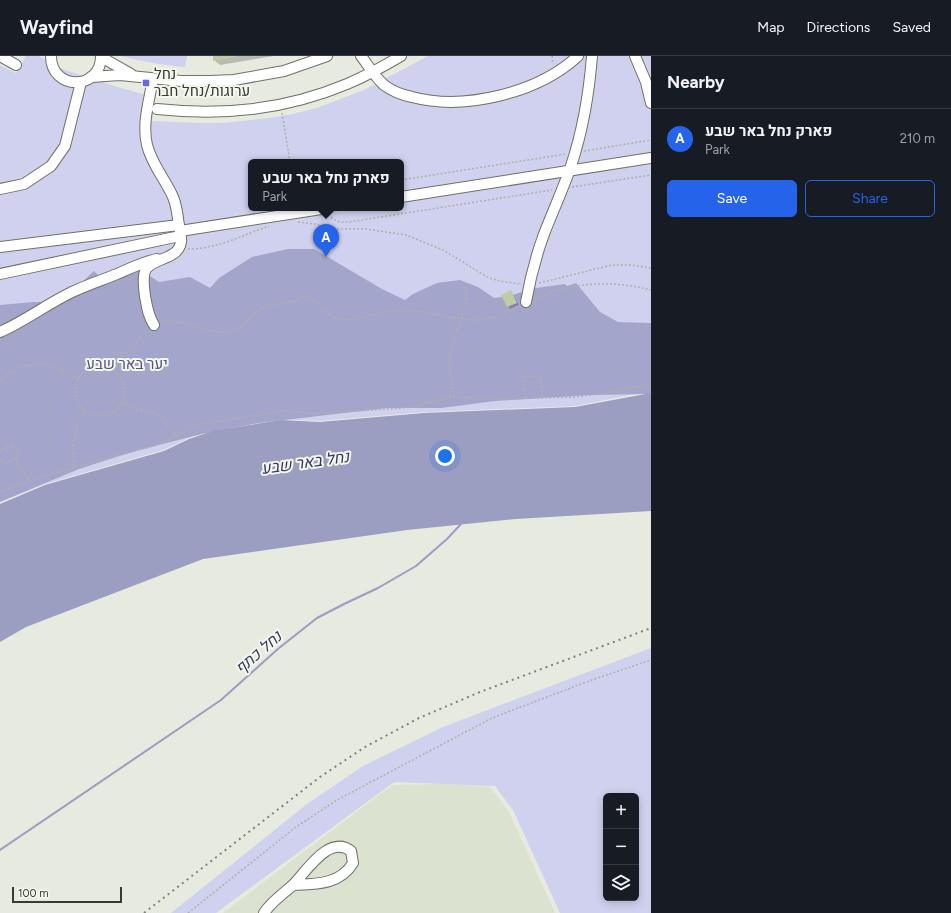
<!DOCTYPE html>
<meta charset="utf-8">
<style>
body{margin:0;font-family:Figtree,Heebo,sans-serif;background:#242831;color:#f1f3f6}
.controls{position:absolute;right:12px;bottom:12px;display:grid;overflow:hidden;border-radius:6px;box-shadow:0 2px 10px #0003}
.controls button{width:36px;height:36px;display:grid;place-items:center;padding:0;border:0;border-bottom:1px solid #363941;background:#171b24;color:#f1f3f6;font:20px sans-serif}
.scale{position:absolute;left:12px;bottom:10px;width:110px;box-sizing:border-box;padding-left:4px;border:2px solid #383a35;border-top:0;font-size:11px;line-height:14px;white-space:nowrap;color:#383a35;-webkit-text-stroke:3px #f3f7ec;paint-order:stroke}
.you{position:absolute;left:445px;top:400px;width:14px;height:14px;margin:-10px;border:3px solid #fff;border-radius:50%;background:#1a73e8;box-shadow:0 0 0 6px #1a73e833}
.badge{display:grid;place-items:center;width:26px;height:26px;border-radius:50%;background:#2563eb;color:#fff;font-size:13px;font-weight:700}
.pin{position:absolute;translate:-50% -33px;filter:drop-shadow(0 1px 2px #0008)}
.pin::after{content:'';position:absolute;top:21px;width:14px;height:12px;background:inherit;clip-path:polygon(0 0,100% 0,50% 100%)}
.popup{position:absolute;left:248px;top:103px;width:156px;height:52px;box-sizing:border-box;display:grid;place-content:center;border-radius:6px;background:#171b24;filter:drop-shadow(0 1px 3px #0005);font-size:13px;white-space:nowrap;color:#9ea1a6}
.popup b{font-size:15px;color:#f1f3f6}
.popup::after{content:'';position:absolute;left:50%;top:100%;margin-left:-8px;border:8px solid transparent;border-top-color:#171b24}
.list{margin:0;padding:0;list-style:none}
h2{display:flex;justify-content:space-between;align-items:center;height:52px;margin:0;padding:0 16px;font-size:17px}
h2 small{font-size:13px;font-weight:400;color:#9ea1a6}
.list li{display:grid;grid-template-columns:26px 1fr auto;gap:12px;align-items:center;box-sizing:border-box;height:60px;padding:0 16px;border-top:1px solid #363941}
.list b{display:block;font-size:15px;white-space:nowrap}
.list p{margin:0;font-size:13px;white-space:nowrap;color:#9ea1a6}
.list em{font-size:13px;font-style:normal;color:#9ea1a6}
.actions{display:flex;gap:8px;padding:12px 16px}
.actions a{flex:1;padding:9px 0;border:1px solid #2563eb;border-radius:6px;text-align:center;font-size:14px;color:#2563eb}
.actions .main{background:#2563eb;color:#fff}
.icon{flex:none;width:22px;height:22px;fill:none;stroke:currentColor;stroke-width:2;stroke-linecap:round;stroke-linejoin:round}
.map{position:relative;flex:none;width:651px;height:857px;overflow:hidden}
header{display:flex;align-items:center;gap:24px;box-sizing:border-box;height:56px;padding:0 20px;background:#171b24;border-bottom:1px solid #363941}
header strong{font-size:19px}
nav{display:flex;gap:22px;margin-inline-start:auto;font-size:14px}
main{display:flex}
aside{flex:1;background:#171b24}
.map>svg:first-child{display:block}
.built{fill:#dbe2d0}
.green{fill:#cfd1ee;fill-rule:evenodd}
.forest{fill:#a3a5ca}
.water{fill:#9b9dc1}
.shadow{fill:#0003}
.lines{fill:none;stroke-linecap:round;stroke-linejoin:round}
.stream{stroke:#9b9dc1;stroke-width:2}
.building{fill:#becba6}
.minor-casing{stroke:#6e7268;stroke-width:12}
.path{stroke:#afb2a9;stroke-width:1.5;stroke-dasharray:2 2;stroke-linecap:butt}
.minor{stroke:#fff;stroke-width:10}
.rail{stroke:#80827b;stroke-width:2;stroke-dasharray:2 4;stroke-linecap:butt}
.poi-dot{fill:#6f65e0;stroke:#f3f7ec;stroke-width:1.5}
.labels{text-anchor:middle;stroke-width:4;stroke-linejoin:round;paint-order:stroke}
.poi-label{font-size:15px;fill:#383a35;stroke:#f3f7ec;text-anchor:start}
.park-label{font-size:15px;fill:#515184;stroke:#f3f7ec}
.water-label{font-size:16px;font-style:italic;fill:#393868;stroke:#f3f7ec}
</style>
<header>
<strong>Wayfind</strong>
<nav><a>Map</a><a>Directions</a><a>Saved</a></nav>
</header>
<main>
<div class="map">
<svg width="651" height="857" viewBox="0 0 651 857">
<rect width="100%" height="100%" fill="#e6eadf"/>
<polygon class="built" points="446,728 489,730 509,756 555,857 223,857 392,729"/>
<g class="green">
<path d="M 26,0 L 39,0 L 62,13 L 121,32 L 143,38 L 154,39 L 152,65 L 199,67 L 222,67 L 269,62 L 293,58 L 317,52 L 364,34 L 428,0 L 651,0 L 651,335 L 575,350 L 424,356 L 320,365 L 281,363 L 212,374 L 189,382 L 163,394 L 45,428 L 0,446 L 0,9 L 16,17 ZM 251,106 L 401,106 L 401,152 L 251,152 Z"/>
<path d="M 121,0 L 187,0 L 185,11 C 163,9 142,6 121,0 Z"/>
<path d="M 651,592 L 651,857 L 560,857 L 513,754 L 495,730 L 394,726 L 216,857 L 171,857 L 307,748 L 363,710 L 443,671 ZM 606,740 L 636,740 L 636,842 L 606,842 Z"/>
</g>
<polygon class="forest" points="288,193 314,193 382,233 405,244 413,238 437,227 460,224 478,231 494,242 509,240 536,232 565,228 567,230 576,227 600,256 618,266 651,267 651,338 590,339 495,345 441,352 387,352 259,367 202,378 135,395 79,413 0,446 0,249 34,246 66,246 80,228 94,215 101,222 141,214 159,226 190,221 210,232 219,222 252,201"/>
<polygon class="water" points="651,337 651,455 516,463 407,474 203,503 26,571 0,586 0,448 45,429 164,395 189,383 213,375 281,364 320,366 424,357 575,351"/>
<g class="shadow">
<polygon points="214,0 274,0 220,9 214,4"/>
<polygon points="511,235 519,249 510,253 502,239"/>
</g>
<g class="lines">
<polyline class="stream" points="0,794 221,644 279,592 317,562 344,548 378,532 416,510 447,483 461,468"/>
</g>
<g class="building">
<polygon points="213,0 236,0 236,1 213,5"/>
<polygon points="511,234 517,247 507,251 501,239"/>
</g>
<g class="lines">
<g class="minor-casing">
<g id="minor">
<polyline points="0,0 16,9"/>
<path d="M 51,0 C 51,35 101,35 101,0"/>
<path d="M 361,0 C 368,9 375,21 384,29 C 392,35 402,39 412,41 C 464,55 538,37 578,0"/>
<polyline points="635,0 646,26 651,47"/>
<polyline points="101,1 131,18"/>
<polyline points="91,21 120,19 181,25 210,25 234,24 284,15 327,0"/>
<path d="M 153,23 C 149,45 142,68 147,89 C 152,109 165,123 173,141 C 177,150 178,161 179,171 C 180,176 182,182 181,186 C 178,204 155,201 146,213 C 142,220 144,233 145,240 C 147,251 148,260 154,269"/>
<path d="M 157,53 C 224,60 285,54 347,28 C 366,20 384,10 401,0"/>
<polyline points="0,133 24,128 51,110 65,90 81,26"/>
<polyline points="401,141 651,102"/>
<polyline points="180,175 328,152"/>
<polyline points="0,191 179,169"/>
<polyline points="0,218 180,180"/>
<path d="M 526,246 C 530,223 536,200 544,178 C 553,155 563,133 571,110 C 583,74 589,38 592,0"/>
<path d="M 0,276 C 25,265 47,248 72,236 C 87,229 102,224 117,218 C 131,212 143,206 157,203"/>
<path d="M 264,857 C 271,846 283,838 293,829 C 306,816 329,778 351,795 L 353,807 C 340,829 315,828 293,829"/>
</g>
</g>
<g class="path">
<polyline points="552,0 553,8"/>
<polyline points="282,57 290,106"/>
<polyline points="584,95 651,84"/>
<polyline points="401,124 566,98"/>
<polyline points="572,131 651,119"/>
<path d="M 331,161 C 336,166 342,167 349,166 L 552,134"/>
<polyline points="298,166 315,168 333,173 366,173 406,179 443,194 489,222 505,226 522,228"/>
<path d="M 188,193 C 218,193 242,179 269,170"/>
<polyline points="539,227 612,209 631,209 651,212"/>
<path d="M 536,242 C 573,226 612,224 651,234"/>
<path d="M 162,266 C 185,262 208,279 228,276 C 242,273 251,261 262,252 C 267,248 284,247 292,246 C 297,245 300,240 305,240 C 313,239 324,260 339,263 C 358,266 377,256 396,255 C 412,254 428,256 444,260 C 454,262 464,264 474,264 C 491,264 506,257 520,249"/>
<circle cx="100" cy="335" r="25"/>
<polyline points="113,314 127,295 147,275"/>
<path d="M 0,325 C 29,301 48,303 78,323"/>
<path d="M 454,341 C 451,324 448,308 451,291 L 467,244 L 466,230"/>
<polyline points="525,342 524,321 541,320 542,342"/>
<polyline points="122,346 137,354 152,357 161,360 175,380"/>
<polyline points="0,396 11,388 19,398 5,409 0,403"/>
<polyline points="14,402 30,425"/>
<polyline points="74,410 73,387 78,368 85,355"/>
<polyline points="0,436 64,414 154,390 169,384 188,373 200,368 281,355 301,356 314,358 415,351 441,343 454,341 498,343 576,341 605,337 651,328"/>
<polyline points="188,857 296,771 337,744 492,662 589,625 651,604"/>
</g>
<use href="#minor" class="minor"/>
<polyline class="rail" points="144,857 320,721 365,691 419,662 480,636 651,572"/>
</g>
<rect class="poi-dot" x="142" y="23" width="8" height="8" rx="2"/>
<g class="labels">
<g class="poi-label">
<text x="154" y="23">נחל<tspan x="154" dy="17">ערוגות/נחל חבר</tspan></text>
</g>
<g class="park-label">
<text x="127" y="313">יער באר שבע</text>
</g>
<g class="water-label">
<text transform="translate(305 406) rotate(-8)" y="6">נחל באר שבע</text>
<text transform="translate(258 596) rotate(-41)" y="6">נחל כתף</text>
</g>
</g>
</svg>
<div class="controls">
<button>+</button>
<button>−</button>
<button><svg class="icon" aria-label="layers" viewBox="0 0 24 24"><path d="M12 4l9 5-9 5-9-5zM3 14l9 5 9-5"/></svg></button>
</div>
<div class="scale">100 m</div>
<div class="you"></div>
<div class="pin badge" style="left:326px;top:201px">A</div>
<div class="popup"><b>פארק נחל באר שבע</b>Park</div>
</div>
<aside>
<h2>Nearby<small></small></h2>
<ul class="list">
<li><span class="badge">A</span><div><b>פארק נחל באר שבע</b><p>Park</p></div><em>210 m</em></li>
</ul>
<div class="actions"><a class="main">Save</a><a>Share</a></div>
</aside>
</main>
